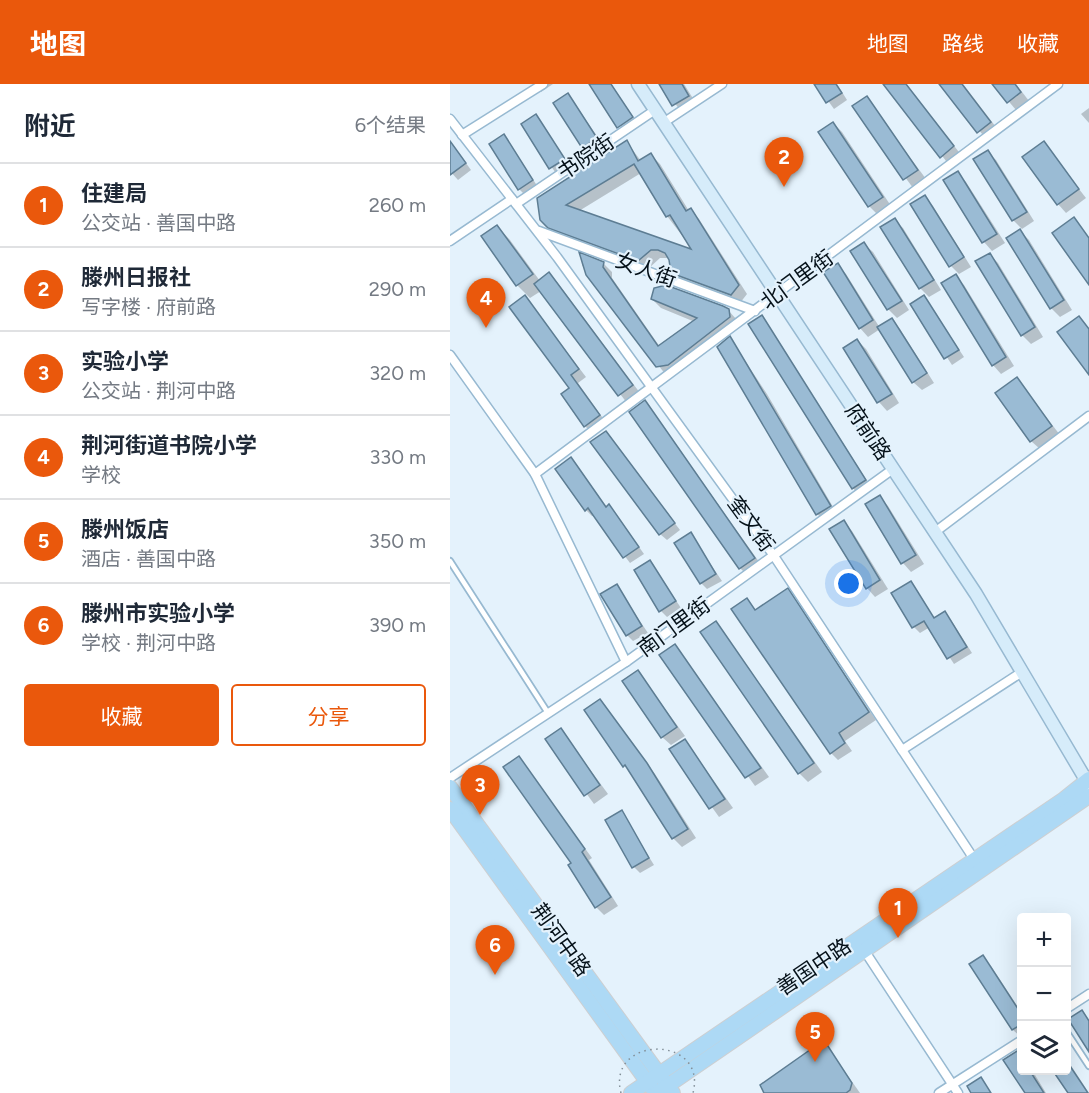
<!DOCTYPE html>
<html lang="zh">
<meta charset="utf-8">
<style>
body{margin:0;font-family:Figtree,"Noto Sans SC",sans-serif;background:#f2f2f3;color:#1f2937}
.controls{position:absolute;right:18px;bottom:18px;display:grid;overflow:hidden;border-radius:6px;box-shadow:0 6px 24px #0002}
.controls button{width:54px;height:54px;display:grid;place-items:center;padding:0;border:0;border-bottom:2px solid #e0e1e3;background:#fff;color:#1f2937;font:30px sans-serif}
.you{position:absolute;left:399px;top:500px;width:21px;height:21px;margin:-15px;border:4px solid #fff;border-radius:50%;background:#1a73e8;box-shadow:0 0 0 9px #1a73e833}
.badge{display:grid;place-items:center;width:39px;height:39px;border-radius:50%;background:#ea580c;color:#fff;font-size:20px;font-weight:700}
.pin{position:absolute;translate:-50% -50px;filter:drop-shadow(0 2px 3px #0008)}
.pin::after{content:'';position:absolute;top:32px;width:21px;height:18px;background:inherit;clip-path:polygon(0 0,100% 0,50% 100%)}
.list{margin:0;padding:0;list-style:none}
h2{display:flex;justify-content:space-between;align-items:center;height:78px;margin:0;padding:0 24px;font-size:26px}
h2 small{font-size:20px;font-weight:400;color:#747a83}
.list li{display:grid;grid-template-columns:39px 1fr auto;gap:18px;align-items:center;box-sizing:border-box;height:84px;padding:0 24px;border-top:2px solid #e0e1e3}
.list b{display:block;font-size:22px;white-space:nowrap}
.list p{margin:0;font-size:20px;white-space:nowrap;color:#747a83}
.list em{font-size:20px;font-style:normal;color:#747a83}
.actions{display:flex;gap:12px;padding:18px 24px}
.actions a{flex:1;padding:14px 0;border:2px solid #ea580c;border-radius:6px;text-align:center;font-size:21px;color:#ea580c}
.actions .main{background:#ea580c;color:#fff}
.icon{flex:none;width:33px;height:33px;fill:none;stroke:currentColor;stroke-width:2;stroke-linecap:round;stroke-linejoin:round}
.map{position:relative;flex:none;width:639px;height:1009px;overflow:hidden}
header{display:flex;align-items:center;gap:36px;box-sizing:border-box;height:84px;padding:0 30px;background:#ea580c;color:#fff}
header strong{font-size:28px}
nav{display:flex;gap:33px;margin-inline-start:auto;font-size:21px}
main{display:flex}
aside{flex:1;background:#fff}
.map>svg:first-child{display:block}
.shadow{fill:#0003;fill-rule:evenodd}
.building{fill:#9abbd4;stroke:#5d7d93;stroke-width:1.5;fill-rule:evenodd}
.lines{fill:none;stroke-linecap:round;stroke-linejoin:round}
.lane-casing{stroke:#97b9d1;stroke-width:8}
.street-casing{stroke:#97b9d1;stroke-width:11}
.secondary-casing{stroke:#97b9d1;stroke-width:15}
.primary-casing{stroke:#cdcfd1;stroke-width:16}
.lane{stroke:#fff;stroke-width:4.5}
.street{stroke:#fff;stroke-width:8}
.secondary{stroke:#d6ecfa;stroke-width:12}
.primary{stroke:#add9f5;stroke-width:14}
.path-bridge{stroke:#818e97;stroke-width:1.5;stroke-dasharray:1.5 4.5;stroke-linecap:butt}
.labels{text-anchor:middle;stroke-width:4.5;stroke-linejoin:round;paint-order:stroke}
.street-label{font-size:21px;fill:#051119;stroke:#e4f2fc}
</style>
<header>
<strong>地图</strong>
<nav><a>地图</a><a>路线</a><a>收藏</a></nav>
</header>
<main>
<aside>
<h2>附近<small>6个结果</small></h2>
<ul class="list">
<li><span class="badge">1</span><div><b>住建局</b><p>公交站 · 善国中路</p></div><em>260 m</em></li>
<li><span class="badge">2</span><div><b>滕州日报社</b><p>写字楼 · 府前路</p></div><em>290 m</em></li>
<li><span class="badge">3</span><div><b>实验小学</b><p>公交站 · 荆河中路</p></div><em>320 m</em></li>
<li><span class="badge">4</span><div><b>荆河街道书院小学</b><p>学校</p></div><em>330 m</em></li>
<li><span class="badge">5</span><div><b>滕州饭店</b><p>酒店 · 善国中路</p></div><em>350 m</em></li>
<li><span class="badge">6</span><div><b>滕州市实验小学</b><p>学校 · 荆河中路</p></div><em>390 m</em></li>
</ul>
<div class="actions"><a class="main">收藏</a><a>分享</a></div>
</aside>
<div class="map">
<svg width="639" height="1009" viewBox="0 0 639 1009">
<rect width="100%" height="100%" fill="#e4f2fc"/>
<g class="shadow">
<polygon points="84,0 103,0 91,8"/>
<polygon points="141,0 161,0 188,40 175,49"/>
<polygon points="211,0 234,0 247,21 232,29"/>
<polygon points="366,0 387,0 397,16 384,25"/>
<polygon points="438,0 456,0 512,72 499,81"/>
<polygon points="491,0 513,0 549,47 537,56"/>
<polygon points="544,0 566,0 579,17 566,26"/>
<polygon points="118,10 147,52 132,62"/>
<polygon points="416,14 476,95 463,104 404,23"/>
<polygon points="639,24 639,39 631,30"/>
<polygon points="86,32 120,82 107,91 73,40"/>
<polygon points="383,39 392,48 441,122 428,131 419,122"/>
<polygon points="54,52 88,103 75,111 69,105"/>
<polygon points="148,55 152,61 139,69 134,64"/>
<polygon points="0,57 21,86 8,96 0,87"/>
<path d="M 176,57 L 191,77 L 201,71 L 210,80 L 239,127 L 241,126 L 249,135 L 297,210 L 290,219 L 231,197 L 222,188 L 221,175 L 218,174 L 210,174 L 198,185 L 109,152 L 92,135 ZM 191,89 L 217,132 L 244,167 L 129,127 Z"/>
<polygon points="593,59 636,114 616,129 608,120"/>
<polygon points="537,68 546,76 584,137 572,145 563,136 525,75"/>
<polygon points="508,89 516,98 555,159 542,167 534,158"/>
<polygon points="475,113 483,122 521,183 509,190 501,182"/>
<polygon points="444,136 453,144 491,206 479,213 470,204 432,143"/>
<polygon points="47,142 60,156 90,197 99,190 107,198 190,309 177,319 91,207 80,214 67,201"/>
<polygon points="570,147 579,156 622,226 610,233 601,224 558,154"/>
<polygon points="414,160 423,168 459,226 447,234 438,225 402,167"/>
<polygon points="131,171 153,179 162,188 162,194 210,263 245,238 211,224 202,215 278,226 287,236 288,242 227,289 216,291 143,199 132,181"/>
<polygon points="540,171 548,179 593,253 581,260 572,251"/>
<polygon points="387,181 396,190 430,244 442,236 450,245 484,299 472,306 463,298 430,245 418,253 410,244"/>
<polygon points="505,192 514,201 564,282 551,290 543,281"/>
<polygon points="75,213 136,293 128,299 157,340 143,350 135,342 121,304"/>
<polygon points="474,213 514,273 502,281 462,220"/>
<polygon points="312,233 421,403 409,411 403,404"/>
<polygon points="280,254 317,310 386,428 374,436 367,430"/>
<polygon points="407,256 416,265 449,319 437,327 429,318"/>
<polygon points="567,295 610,351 590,365 581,357"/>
<polygon points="195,318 312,482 298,492 290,484"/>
<polygon points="156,349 230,446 217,456 210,450"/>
<polygon points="107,385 165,429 194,470 180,479 144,431 142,432 136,426"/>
<polygon points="430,413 438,422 474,480 461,488 453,479"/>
<polygon points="394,438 402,447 438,505 425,513 417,504"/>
<polygon points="240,450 272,497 257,505 251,499"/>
<polygon points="200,478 231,524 217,533 211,527"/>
<polygon points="461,499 485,535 495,529 501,536 522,569 504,580 480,543 470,549 464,543"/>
<polygon points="166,502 198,549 183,557 177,551"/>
<polygon points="338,506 426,636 395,657 402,667 388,676 381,669 297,516 307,527"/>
<polygon points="266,539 372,688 358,698 349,689"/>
<polygon points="225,562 319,693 305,702 212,571"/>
<polygon points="188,588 235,652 221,661 212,653"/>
<polygon points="150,617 205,690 246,754 232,763 223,754 182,689 136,626"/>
<polygon points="111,646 158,710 144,720 97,655"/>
<polygon points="235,656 283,724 269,733 221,666"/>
<polygon points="69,674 142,774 139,776 168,822 154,831 146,823"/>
<polygon points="171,728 204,781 190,789 184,783"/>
<polygon points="532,873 541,882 572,929 572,954 563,946 521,881"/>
<polygon points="374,958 410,1009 313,1009 311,1001"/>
<polygon points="616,974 639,1009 620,1009 605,986 616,986"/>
<polygon points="572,986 582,986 596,1009 576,1009"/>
</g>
<g class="building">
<polygon points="139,0 161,0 183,33 167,44"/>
<polygon points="209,0 232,0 239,12 222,22"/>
<polygon points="364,0 386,0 392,9 376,19"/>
<polygon points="433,0 456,0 504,62 490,74"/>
<polygon points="489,0 512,0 541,38 527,49"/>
<polygon points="542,0 565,0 571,8 557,19"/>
<polygon points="118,9 147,54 132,64 103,19"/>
<polygon points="417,12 468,86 453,96 402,22"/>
<polygon points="86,30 115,75 99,85 71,40"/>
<polygon points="383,38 433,113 418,123 368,48"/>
<polygon points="54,50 83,96 68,106 39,60"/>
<path d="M 177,56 L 188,77 L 201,69 L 236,127 L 241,124 L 289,201 L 281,211 L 221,189 L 219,176 L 215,169 L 208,166 L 201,166 L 188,177 L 98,144 L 90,136 L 87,114 ZM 184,80 L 216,133 L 220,131 L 241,165 L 116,121 Z"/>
<polygon points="0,57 16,79 0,91"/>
<polygon points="594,57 629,105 607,121 572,73"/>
<polygon points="538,66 577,128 562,137 523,75"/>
<polygon points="508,87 547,150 532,159 493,96"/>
<polygon points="475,111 514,173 499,183 460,120"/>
<polygon points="624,133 639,154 639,201 602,149"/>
<polygon points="445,134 484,196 469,205 430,143"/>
<polygon points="47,141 83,190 66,202 31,152"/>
<polygon points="570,145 614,216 600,225 556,154"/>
<polygon points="414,158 452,217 437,226 400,167"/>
<polygon points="129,168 154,178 153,183 208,262 247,234 201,215 204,204 216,201 273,222 279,225 280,233 218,281 206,283 136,191"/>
<polygon points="540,169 585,243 571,252 525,177"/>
<polygon points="388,179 423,236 409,245 373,188"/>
<polygon points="99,188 183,301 168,312 84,200"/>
<polygon points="506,190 556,273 542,282 491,199"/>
<polygon points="75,211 129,285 121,291 150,331 134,343 111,310 119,304 59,223"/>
<polygon points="474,211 509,266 494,275 460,220"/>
<polygon points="312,231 416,396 402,405 298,240"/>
<polygon points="629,232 639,245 639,291 607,248"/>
<polygon points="442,234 477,289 462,299 427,243"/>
<polygon points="280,252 381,422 366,431 267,263"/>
<polygon points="407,255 442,310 427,319 393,264"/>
<polygon points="567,293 602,342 580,358 545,309"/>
<polygon points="195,316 305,474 289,485 179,328"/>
<polygon points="156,347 225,439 209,451 140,358"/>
<polygon points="121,373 156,423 159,420 189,463 173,474 138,424 135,427 105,385"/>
<polygon points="430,411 466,471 451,480 415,420"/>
<polygon points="394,436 430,496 416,505 379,445"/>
<polygon points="241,448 266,490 250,500 224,459"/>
<polygon points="200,476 226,517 209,528 184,486"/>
<polygon points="461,497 484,534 495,527 517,563 497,575 474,537 462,544 441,509"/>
<polygon points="167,500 192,542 176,552 150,510"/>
<polygon points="338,504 419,628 389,649 395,659 380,670 281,525 297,514 305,526"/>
<polygon points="266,537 364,679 348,690 250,548"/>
<polygon points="225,560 311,684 295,694 209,571"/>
<polygon points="188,586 227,643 211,654 172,597"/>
<polygon points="150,615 197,679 238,745 222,755 175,681 173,683 134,626"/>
<polygon points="111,644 150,701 134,712 95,655"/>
<polygon points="235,655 275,715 259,725 219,665"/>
<polygon points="69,672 135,765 132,768 161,813 145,824 118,781 121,779 53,683"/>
<polygon points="172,726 199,774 182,784 155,736"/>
<polygon points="533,871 572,931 572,940 562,946 519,880"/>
<polygon points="632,926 639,937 639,968 618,935"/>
<polygon points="374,956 402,999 400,1006 396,1009 314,1009 310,1001"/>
<polygon points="567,967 572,974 572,987 580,987 594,1009 575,1009 553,976"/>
<polygon points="616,976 638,1009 618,1009 603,987 616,987"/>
<polygon points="531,993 541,1009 521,1009 517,1002"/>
</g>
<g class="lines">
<g class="lane-casing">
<g id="lane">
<polyline points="0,477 98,629"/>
<polyline points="616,947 639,982"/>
</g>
</g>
<g class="street-casing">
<g id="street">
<polyline points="0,35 107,173 324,472 524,775"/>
<polyline points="213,39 272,0"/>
<polyline points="12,51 93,0"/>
<polyline points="66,120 205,26"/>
<polyline points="89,147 305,227"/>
<polyline points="0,157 62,115"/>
<polyline points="0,271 85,390 176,578"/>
<polyline points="85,390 608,0"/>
<polyline points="485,448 639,332"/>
<polyline points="452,666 572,588"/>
<polyline points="0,694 176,578 443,385"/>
<polyline points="414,866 508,1009"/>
<polyline points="616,925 639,910"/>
<polyline points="489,1009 572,956"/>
</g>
</g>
<g class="secondary-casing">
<polyline id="secondary" points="188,0 526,510 639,701"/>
</g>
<g class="primary-casing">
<g id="primary">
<polyline points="0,703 223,1009"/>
<polyline points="0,725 201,1003"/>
<polyline points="181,1009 614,715 639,695"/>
<polyline points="207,1009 639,712"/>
</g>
</g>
<use href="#lane" class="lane"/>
<use href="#street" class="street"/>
<use href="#secondary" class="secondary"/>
<use href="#primary" class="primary"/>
<path class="path-bridge" d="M 171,1009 C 156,951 258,950 243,1009"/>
</g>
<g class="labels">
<g class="street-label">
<text transform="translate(136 73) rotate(-34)" y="7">书院街</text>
<text transform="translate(196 186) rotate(20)" y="7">女人街</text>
<text transform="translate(347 196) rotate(-36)" y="7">北门里街</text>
<text transform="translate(418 348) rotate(56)" y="7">府前路</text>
<text transform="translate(301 440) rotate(54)" y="7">奎文街</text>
<text transform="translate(224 543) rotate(-36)" y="7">南门里街</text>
<text transform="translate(111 856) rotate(54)" y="7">荆河中路</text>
<text transform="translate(364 883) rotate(-34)" y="7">善国中路</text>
</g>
</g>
</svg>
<div class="controls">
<button>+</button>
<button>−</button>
<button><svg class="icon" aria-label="layers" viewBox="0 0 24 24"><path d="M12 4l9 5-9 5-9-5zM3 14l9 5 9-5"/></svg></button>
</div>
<div class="you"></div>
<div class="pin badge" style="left:448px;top:854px">1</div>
<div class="pin badge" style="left:334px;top:103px">2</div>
<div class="pin badge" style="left:30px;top:731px">3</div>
<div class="pin badge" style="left:36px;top:244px">4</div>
<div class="pin badge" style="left:365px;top:978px">5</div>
<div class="pin badge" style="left:45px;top:891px">6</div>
</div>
</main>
